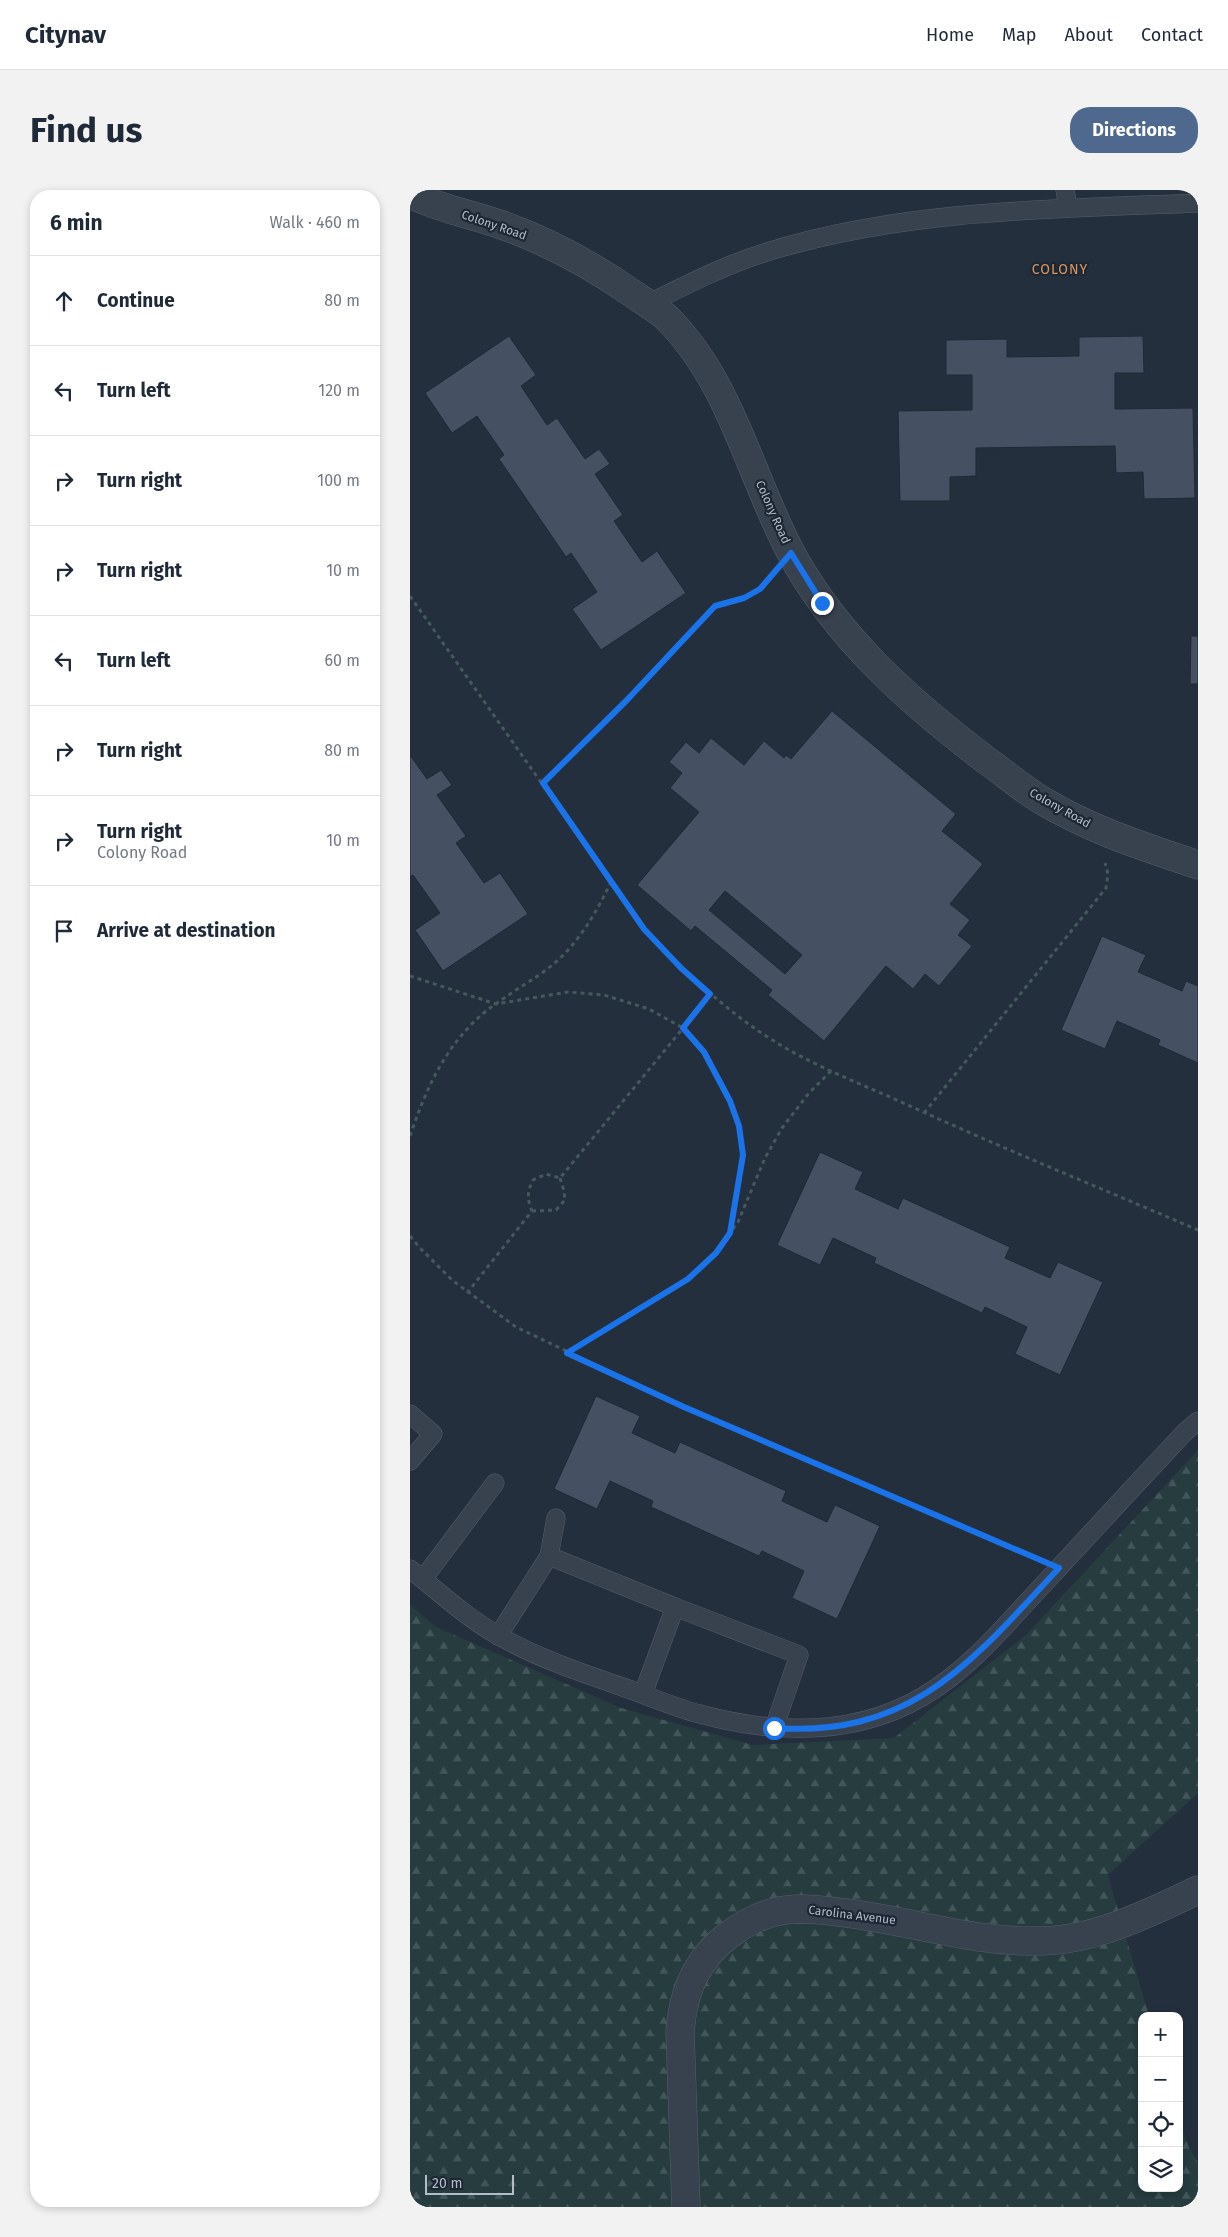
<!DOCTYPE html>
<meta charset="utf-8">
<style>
body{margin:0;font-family:"Fira Sans",sans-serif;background:#f2f2f3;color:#1f2937}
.controls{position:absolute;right:15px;bottom:15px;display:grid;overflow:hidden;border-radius:10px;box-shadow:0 2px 8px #0003}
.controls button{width:45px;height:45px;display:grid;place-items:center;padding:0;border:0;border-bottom:1px solid #e0e1e3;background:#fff;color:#1f2937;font:25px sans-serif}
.scale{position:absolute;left:15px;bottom:12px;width:89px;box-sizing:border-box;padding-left:5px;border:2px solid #b4bcc9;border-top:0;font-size:14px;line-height:18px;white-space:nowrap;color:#b4bcc9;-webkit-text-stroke:4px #1d2633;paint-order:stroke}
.stop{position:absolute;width:15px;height:15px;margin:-11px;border:4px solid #1a73e8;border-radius:50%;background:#fff}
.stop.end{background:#1a73e8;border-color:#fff;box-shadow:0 1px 5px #0008}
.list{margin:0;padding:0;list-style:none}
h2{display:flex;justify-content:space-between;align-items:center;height:65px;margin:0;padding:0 20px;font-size:21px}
h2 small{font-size:16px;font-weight:400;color:#747a83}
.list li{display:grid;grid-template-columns:32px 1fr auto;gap:15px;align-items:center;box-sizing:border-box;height:90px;padding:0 20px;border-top:1px solid #e0e1e3}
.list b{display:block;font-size:19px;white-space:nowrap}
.list p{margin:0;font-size:16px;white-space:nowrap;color:#747a83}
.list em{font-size:16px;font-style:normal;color:#747a83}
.icon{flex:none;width:28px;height:28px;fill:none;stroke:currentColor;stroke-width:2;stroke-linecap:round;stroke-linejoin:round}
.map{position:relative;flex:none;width:788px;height:2017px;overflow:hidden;border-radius:20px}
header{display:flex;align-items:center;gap:30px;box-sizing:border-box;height:70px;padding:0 25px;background:#fff;border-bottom:1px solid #e0e1e3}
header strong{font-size:24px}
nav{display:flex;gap:28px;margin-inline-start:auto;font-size:18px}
.intro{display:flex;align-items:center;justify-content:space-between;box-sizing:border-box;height:120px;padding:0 30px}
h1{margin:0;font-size:35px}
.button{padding:12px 22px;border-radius:20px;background:#4f688e;color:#fff;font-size:18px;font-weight:700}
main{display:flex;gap:30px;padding:0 30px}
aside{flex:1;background:#fff;border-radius:20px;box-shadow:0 2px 8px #0003}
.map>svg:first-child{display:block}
.forest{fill:url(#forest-firs)}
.building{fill:#455162;stroke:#1f2835;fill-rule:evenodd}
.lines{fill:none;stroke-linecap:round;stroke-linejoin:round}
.lane-casing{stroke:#565f6c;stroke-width:19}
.street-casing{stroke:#565f6c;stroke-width:29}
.path{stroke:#44595c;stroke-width:3;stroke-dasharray:4 4;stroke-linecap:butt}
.lane{stroke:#38414e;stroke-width:18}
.street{stroke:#38414e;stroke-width:28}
.route{stroke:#1a73e8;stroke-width:6}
.labels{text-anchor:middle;stroke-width:4.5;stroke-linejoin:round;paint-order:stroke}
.street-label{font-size:12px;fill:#b4bcc9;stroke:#1d2633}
.neighbourhood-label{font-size:14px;letter-spacing:1px;fill:#d59563;stroke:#1d2633}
</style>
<header>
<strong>Citynav</strong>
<nav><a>Home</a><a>Map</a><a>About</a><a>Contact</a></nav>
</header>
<div class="intro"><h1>Find us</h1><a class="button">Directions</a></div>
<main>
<aside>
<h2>6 min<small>Walk · 460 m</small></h2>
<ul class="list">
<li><svg class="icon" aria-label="ahead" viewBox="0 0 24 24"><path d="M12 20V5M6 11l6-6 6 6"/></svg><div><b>Continue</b></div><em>80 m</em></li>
<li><svg class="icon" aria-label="left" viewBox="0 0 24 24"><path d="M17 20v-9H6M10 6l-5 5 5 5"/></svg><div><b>Turn left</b></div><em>120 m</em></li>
<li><svg class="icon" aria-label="right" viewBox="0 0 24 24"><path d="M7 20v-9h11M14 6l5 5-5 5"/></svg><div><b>Turn right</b></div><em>100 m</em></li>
<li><svg class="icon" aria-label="right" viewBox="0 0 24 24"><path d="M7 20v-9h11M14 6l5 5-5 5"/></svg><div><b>Turn right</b></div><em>10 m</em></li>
<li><svg class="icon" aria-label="left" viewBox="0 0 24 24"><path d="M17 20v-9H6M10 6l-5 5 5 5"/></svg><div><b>Turn left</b></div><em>60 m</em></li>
<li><svg class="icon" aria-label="right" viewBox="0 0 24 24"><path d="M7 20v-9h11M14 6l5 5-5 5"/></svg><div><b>Turn right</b></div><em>80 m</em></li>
<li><svg class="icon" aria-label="right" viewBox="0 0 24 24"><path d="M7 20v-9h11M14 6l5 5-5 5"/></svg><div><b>Turn right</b><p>Colony Road</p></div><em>10 m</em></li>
<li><svg class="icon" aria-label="arrive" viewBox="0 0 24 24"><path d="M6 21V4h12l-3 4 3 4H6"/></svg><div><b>Arrive at destination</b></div></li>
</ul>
</aside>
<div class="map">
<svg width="788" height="2017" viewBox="0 0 788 2017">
<defs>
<pattern id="forest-firs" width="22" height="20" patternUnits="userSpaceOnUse" patternTransform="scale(1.25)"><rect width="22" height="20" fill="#263c3f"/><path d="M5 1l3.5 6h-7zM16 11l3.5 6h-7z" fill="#435659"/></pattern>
</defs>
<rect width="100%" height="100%" fill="#242f3e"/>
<polygon class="forest" points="788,1260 788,1603 698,1685 739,1826 732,1826 732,1998 769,1998 769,1927 779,1958 788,1972 788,2017 0,2017 0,1415 26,1437 211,1518 343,1555 484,1548 616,1445"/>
<g class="building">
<polygon points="99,146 126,185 111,196 137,235 147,228 175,269 189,259 200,274 185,284 213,325 204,331 232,372 247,361 276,403 191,460 162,419 187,402 161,363 156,367 89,269 94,265 67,226 42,243 15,203"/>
<polygon points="733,146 734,183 705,183 705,219 783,218 785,308 734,309 733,282 706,283 705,256 566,258 566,286 540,287 540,311 490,311 488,221 562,220 562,185 536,185 536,150 597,149 597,167 669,166 669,147"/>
<polygon points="781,446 788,446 788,494 780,494"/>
<path d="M 422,521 L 546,624 L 532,641 L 573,674 L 540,714 L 560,730 L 548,745 L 562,756 L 529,796 L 515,784 L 503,799 L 476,776 L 414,851 L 358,805 L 362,800 L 285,736 L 281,741 L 227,695 L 289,622 L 260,598 L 272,583 L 259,572 L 276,552 L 289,563 L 301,548 L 334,575 L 354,551 L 374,568 L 376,565 L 381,569 ZM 315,701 L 392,765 L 375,784 L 299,720 Z"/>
<polygon points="0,565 17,589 31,580 42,595 27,605 56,646 46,653 74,693 90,683 118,724 33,781 5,740 30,723 3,685 0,687"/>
<polygon points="692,746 736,765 728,782 772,801 776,791 788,796 788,873 748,855 750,850 707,831 695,859 651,840"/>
<polygon points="410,962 453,982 445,999 488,1019 493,1008 600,1057 595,1068 640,1088 648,1072 693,1092 650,1185 605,1164 617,1137 575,1117 572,1123 464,1073 466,1068 423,1048 410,1075 367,1055"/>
<polygon points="186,1206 230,1226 222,1243 265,1263 270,1252 376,1301 372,1311 417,1332 425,1315 470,1336 427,1429 382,1408 394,1381 352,1361 349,1366 241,1317 243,1311 200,1291 187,1319 144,1299"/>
</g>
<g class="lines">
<g class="lane-casing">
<g id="lane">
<polyline points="655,0 658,18"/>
<path d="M 238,114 C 278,94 317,74 360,61 C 498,19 645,19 788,13"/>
<polyline points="0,1224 23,1244 0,1271"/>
<polyline points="139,1366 146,1328"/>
<path d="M 0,1379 C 29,1402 57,1428 89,1446 C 128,1468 169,1482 210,1496 C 236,1505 263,1517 290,1524 C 364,1544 443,1547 512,1507 C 559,1480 595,1435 632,1396 C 679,1345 727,1293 775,1242 L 788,1231"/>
<polyline points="13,1389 85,1293"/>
<polyline points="88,1446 139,1366 265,1417"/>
<polyline points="233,1504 265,1417 389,1465 364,1538"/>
</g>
</g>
<g class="street-casing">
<g id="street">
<path d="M 0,4 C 30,19 61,24 92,35 C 140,52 185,77 226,106 C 237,113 248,120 257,128 C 321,192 339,283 380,361 C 426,448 503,515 580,573 C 597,585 614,600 633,611 C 681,640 735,657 788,675"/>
<path d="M 276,2017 L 270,1841 C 273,1806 283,1777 309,1753 C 327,1737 351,1723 376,1720 C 396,1717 416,1721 436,1723 C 501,1731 564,1753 631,1751 C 686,1750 739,1723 788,1700"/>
</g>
</g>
<g class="path">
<path d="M 0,406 L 234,739 C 272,778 310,816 356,846 C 397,873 444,891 489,911 C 587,956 688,997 788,1040"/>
<polyline points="133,593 217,510 305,416 334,408 350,399 361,387"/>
<polyline points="0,786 86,814 158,802 194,805 239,819 273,838 294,862 320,911 329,936 333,965 321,1043"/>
<polyline points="514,923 696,698 698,684 695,673"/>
<path d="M 0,946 C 14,905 29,869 59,837 C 81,813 110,799 136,780 C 166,758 185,725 201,692"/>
<polyline points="122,1021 146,1020 155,1010 154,1001 150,988"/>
<polyline points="0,1046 10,1058 42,1090 106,1137 274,1217 626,1368"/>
<path d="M 57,1103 L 122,1021 C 117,1009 117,1002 123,990 L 136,984 L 150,988 L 301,804"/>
<polyline points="158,1162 278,1089 306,1063 328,1032 355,968 372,938 399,903 421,881"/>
</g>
<use href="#lane" class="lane"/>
<use href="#street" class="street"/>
</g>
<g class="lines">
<path class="route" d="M 364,1538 C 503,1548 563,1470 649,1378 L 274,1217 L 157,1163 L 278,1089 L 306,1063 L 320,1043 L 333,965 L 329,936 L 320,911 L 294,862 L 273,838 L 300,804 L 271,778 L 234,739 L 133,593 L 217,510 L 305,416 L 334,408 L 350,399 L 381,363 L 412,413"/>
</g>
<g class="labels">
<g class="street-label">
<text transform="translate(84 35) rotate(19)" y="4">Colony Road</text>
<text transform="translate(363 322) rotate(66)" y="4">Colony Road</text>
<text transform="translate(650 618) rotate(29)" y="4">Colony Road</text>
<text transform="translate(442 1725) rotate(7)" y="4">Carolina Avenue</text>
</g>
<g class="neighbourhood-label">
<text x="650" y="84">COLONY</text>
</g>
</g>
</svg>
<div class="controls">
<button>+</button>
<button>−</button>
<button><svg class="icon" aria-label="locate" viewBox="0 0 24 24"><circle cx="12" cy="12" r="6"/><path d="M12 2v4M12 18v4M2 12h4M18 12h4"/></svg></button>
<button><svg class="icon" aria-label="layers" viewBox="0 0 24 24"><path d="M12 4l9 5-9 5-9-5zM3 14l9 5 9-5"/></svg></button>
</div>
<div class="scale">20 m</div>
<div class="stop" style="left:364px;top:1538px"></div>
<div class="stop end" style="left:412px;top:413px"></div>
</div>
</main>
